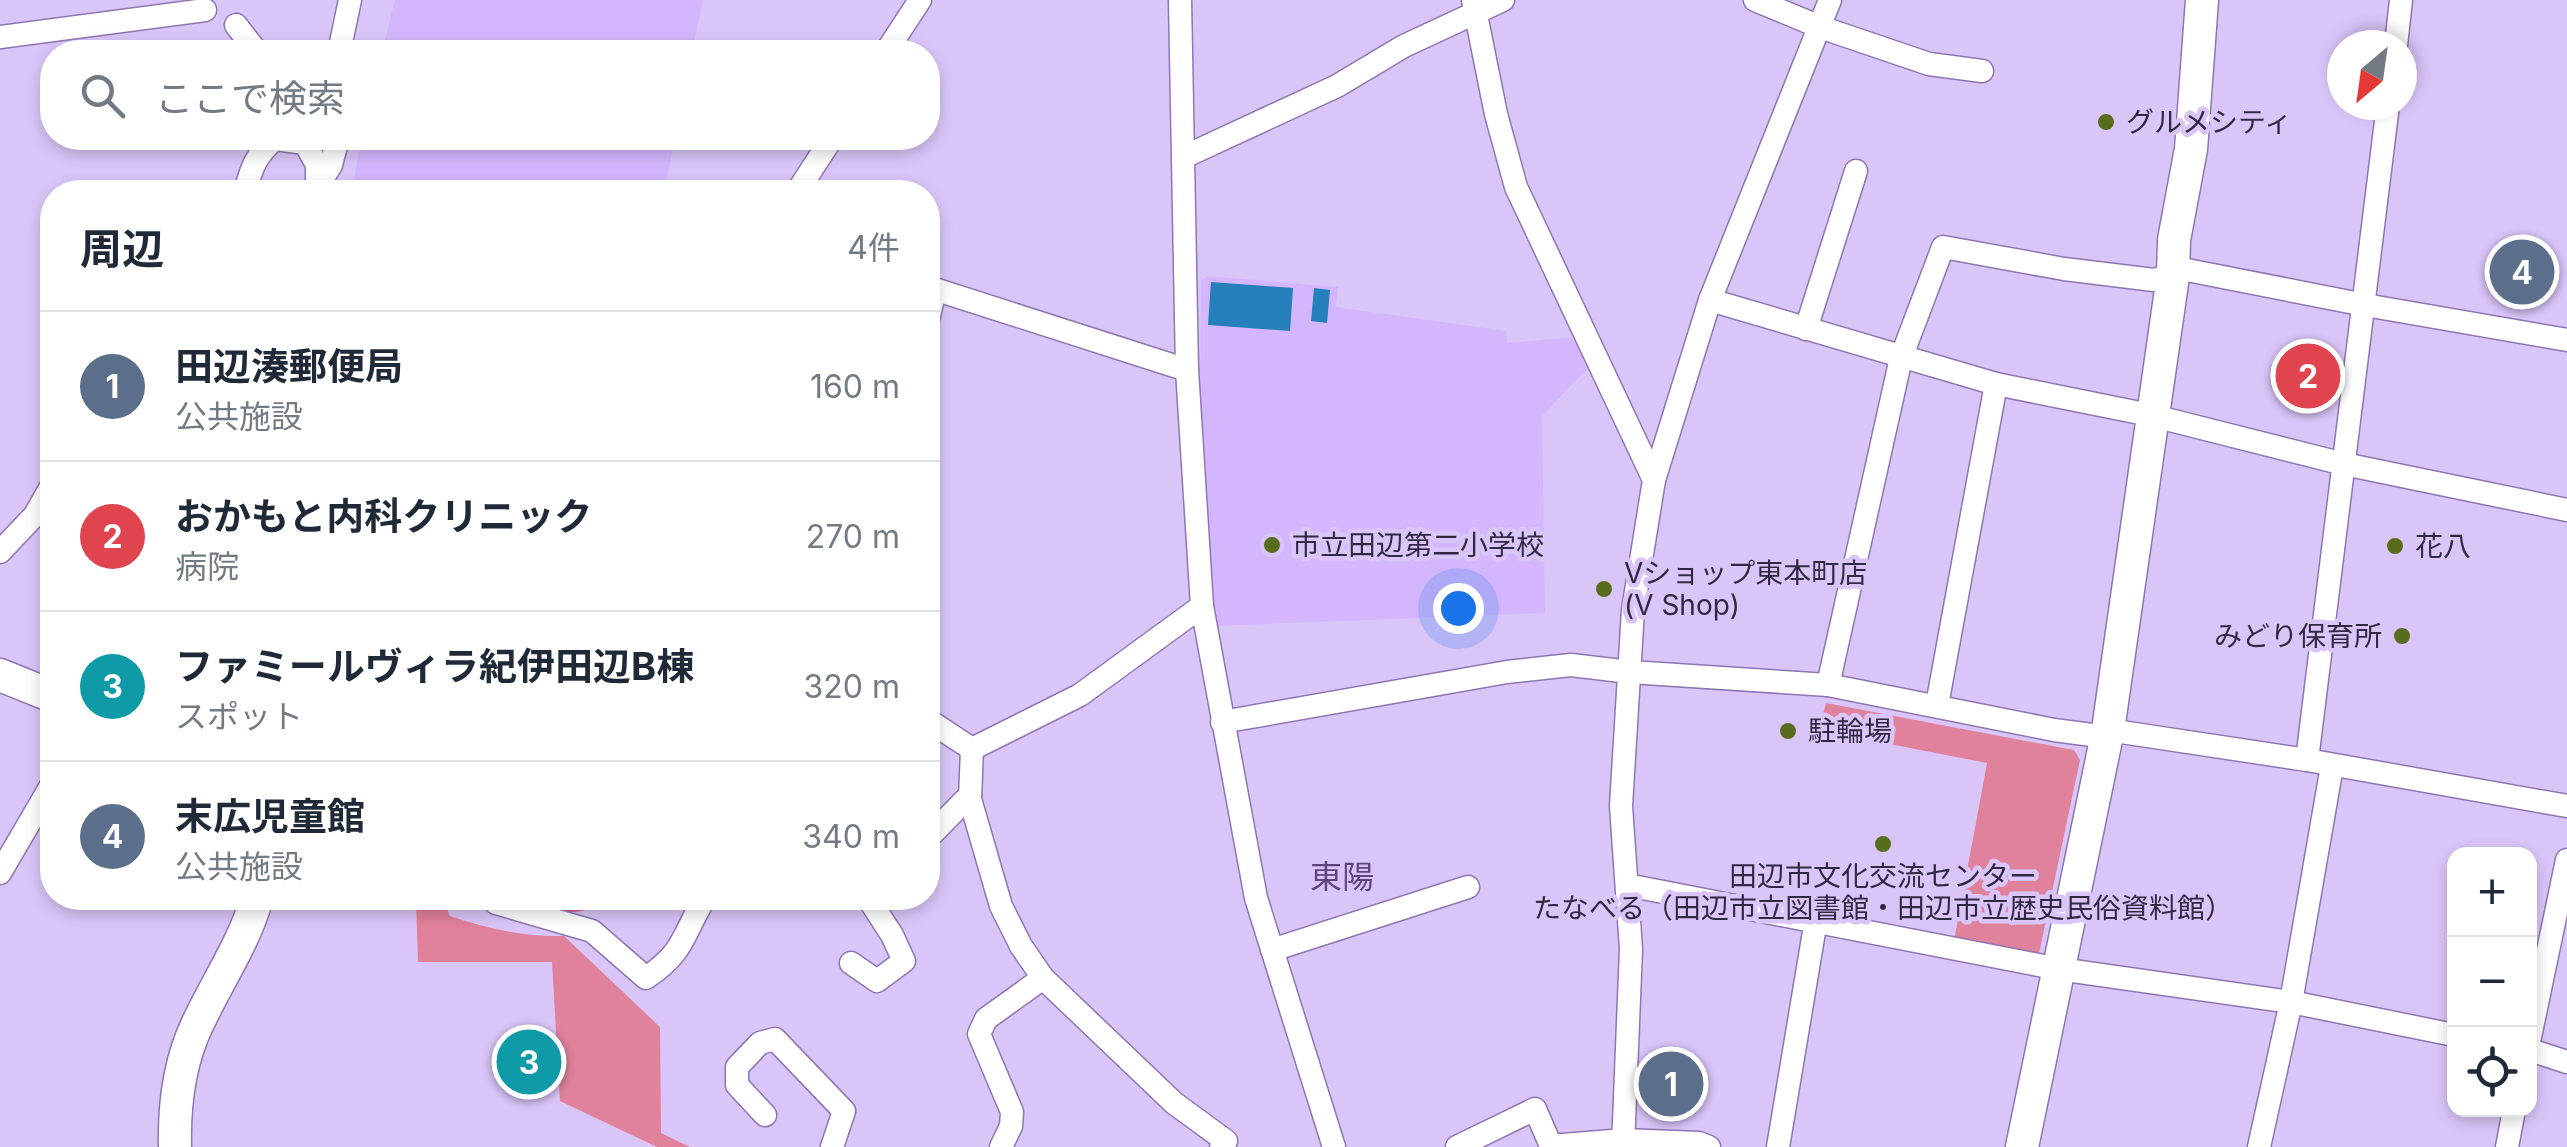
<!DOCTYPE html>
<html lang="ja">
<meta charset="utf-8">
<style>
body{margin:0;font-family:Inter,"Noto Sans JP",sans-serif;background:#f2f2f3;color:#1f2937}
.controls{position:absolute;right:30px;bottom:30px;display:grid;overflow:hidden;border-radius:20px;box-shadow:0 5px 15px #0003}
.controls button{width:90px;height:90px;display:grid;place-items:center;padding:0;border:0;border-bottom:2px solid #e0e1e3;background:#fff;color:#1f2937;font:50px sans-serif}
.compass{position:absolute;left:2327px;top:30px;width:90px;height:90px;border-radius:50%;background:#fff;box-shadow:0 5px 15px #0003;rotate:209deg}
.you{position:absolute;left:1458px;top:608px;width:35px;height:35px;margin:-25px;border:8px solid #fff;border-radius:50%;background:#1a73e8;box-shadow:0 0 0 15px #1a73e833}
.badge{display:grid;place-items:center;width:65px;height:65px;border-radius:50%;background:#b45309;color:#fff;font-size:32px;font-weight:700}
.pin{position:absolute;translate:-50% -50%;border:5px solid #fff;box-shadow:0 2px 10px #0006}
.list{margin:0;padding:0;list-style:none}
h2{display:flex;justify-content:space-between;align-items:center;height:130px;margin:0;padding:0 40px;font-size:42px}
h2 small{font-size:32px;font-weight:400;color:#747a83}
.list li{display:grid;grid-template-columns:65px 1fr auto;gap:30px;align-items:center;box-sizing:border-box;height:150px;padding:0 40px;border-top:2px solid #e0e1e3}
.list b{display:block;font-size:38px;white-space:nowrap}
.list p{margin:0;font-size:32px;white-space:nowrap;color:#747a83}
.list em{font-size:32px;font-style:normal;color:#747a83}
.icon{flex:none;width:55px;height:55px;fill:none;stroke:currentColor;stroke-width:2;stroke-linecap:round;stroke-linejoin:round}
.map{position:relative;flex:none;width:2567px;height:1147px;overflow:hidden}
.search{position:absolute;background:#fff;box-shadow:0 5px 15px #0003;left:40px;top:40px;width:900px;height:110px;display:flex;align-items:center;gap:25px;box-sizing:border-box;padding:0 35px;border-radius:40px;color:#747a83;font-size:38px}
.panel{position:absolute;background:#fff;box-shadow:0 5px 15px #0003;left:40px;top:180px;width:900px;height:730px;border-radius:40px}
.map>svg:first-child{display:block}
.built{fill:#d4b6fe}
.green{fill:#e0829b}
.forest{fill:#d45e82}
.water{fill:#257fbb}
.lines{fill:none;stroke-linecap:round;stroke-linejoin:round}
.street-casing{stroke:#8f76b2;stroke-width:25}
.secondary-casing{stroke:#8f76b2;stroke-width:35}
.street{stroke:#fff;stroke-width:22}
.secondary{stroke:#fff;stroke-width:32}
.poi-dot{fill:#586d1c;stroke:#dac5f9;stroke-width:4}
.labels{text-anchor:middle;stroke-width:9;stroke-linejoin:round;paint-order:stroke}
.poi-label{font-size:28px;fill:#332842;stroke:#dac5f9;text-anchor:start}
.quarter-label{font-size:32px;fill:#5e457d;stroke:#dac5f9}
</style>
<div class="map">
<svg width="2567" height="1147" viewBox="0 0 2567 1147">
<rect width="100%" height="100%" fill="#dac5f9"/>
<g class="built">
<polygon points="395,0 703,0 692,52 382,52"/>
<polygon points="361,138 675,138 664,192 352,192"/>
<polygon points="1207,276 1338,287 1336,307 1506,331 1507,343 1581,337 1593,363 1542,416 1545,613 1214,626 1200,428 1201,281"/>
</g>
<g class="green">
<polygon points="1826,703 2074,750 2080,760 2038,958 1954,941 1987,763 1864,739 1864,733 1820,725"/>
<path d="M 416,898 L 442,898 L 450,916 C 489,929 524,937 564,936 L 660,1027 L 661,1133 L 690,1147 L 657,1147 L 560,1101 L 552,962 L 418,962 Z"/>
</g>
<path class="forest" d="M 541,898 L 606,898 C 583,916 568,914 541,906 Z"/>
<g class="water">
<polygon points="1211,282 1293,288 1290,331 1208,325"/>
<polygon points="1314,288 1330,290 1327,323 1311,321"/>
</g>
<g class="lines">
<g class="street-casing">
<g id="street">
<polyline points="1180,0 1187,370 1202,606 1256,898 1334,1147"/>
<polyline points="1473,0 1496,114 1516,187 1654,480"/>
<polyline points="1755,0 1820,27 1929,64 1982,71"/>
<polyline points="236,25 257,52"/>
<polyline points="0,37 205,10"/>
<polyline points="2396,45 2401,0"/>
<polyline points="339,52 350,0"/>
<polyline points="886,52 920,0"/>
<polyline points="1186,156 1337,86 1404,46 1503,0"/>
<polyline points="318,186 331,165 338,138"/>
<path d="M 245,192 C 251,169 256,154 275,139 L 305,143 L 317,165 L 317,192"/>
<polyline points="797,192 832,138"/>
<polyline points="928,287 1187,370"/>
<polyline points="1710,300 1996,384 2150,415 2344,464 2567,510"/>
<polyline points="928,320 935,290"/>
<polyline points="1806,329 1856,171"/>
<polyline points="0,552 35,515 52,485"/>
<polyline points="1828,685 1901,358 1943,247 2064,269 2154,280 2187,270 2365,305 2567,340"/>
<polyline points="1937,705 1996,384"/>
<polyline points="928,720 972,749"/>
<polyline points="1222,722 1507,672 1571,665 1630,672 1828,685 2054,730 2107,737"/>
<polyline points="2108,730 2307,760 2567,806"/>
<polyline points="972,749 970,799 1001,906 1021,946 1043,978 1174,1103 1226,1141 1221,1147"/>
<polyline points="972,749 1080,695 1202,606"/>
<polyline points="2307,760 2388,105"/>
<polyline points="928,838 970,795"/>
<polyline points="0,873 52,784"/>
<polyline points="1627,885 2059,969 2291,1002 2454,1035"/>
<path d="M 490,898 L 496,903 L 592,931 L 646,978 C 686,951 682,935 705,898"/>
<polyline points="1272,950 1468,887"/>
<polyline points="851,963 877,981 904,961 892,935 868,898"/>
<polyline points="2530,1037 2567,860"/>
<polyline points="2530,1050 2567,1062"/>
<polyline points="765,1115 737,1085 737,1067 760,1043 775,1039 844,1111 832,1147"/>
<polyline points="1001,1147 1011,1126 1012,1112 979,1034 986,1019 1043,978"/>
<polyline points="1457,1147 1535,1109 1551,1146 1624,1140 1699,1143 1709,1147"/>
<polyline points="1623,1147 1631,949 1621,806 1633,610 1654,480 1710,300 1830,0"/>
<polyline points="1778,1147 1816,920"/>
<polyline points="2259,1147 2291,1002 2332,766"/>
<polyline points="2507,1147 2514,1110"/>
</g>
</g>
<g class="secondary-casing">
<g id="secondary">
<polyline points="0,675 52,696"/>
<path d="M 175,1147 C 174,1106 179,1063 197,1025 C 217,982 244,943 257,898"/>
<polyline points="2022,1147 2108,730 2173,276 2174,240 2191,149 2202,0"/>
</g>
</g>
<use href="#street" class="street"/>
<use href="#secondary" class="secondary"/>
</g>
<g class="poi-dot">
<circle cx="2106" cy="122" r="10"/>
<circle cx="1272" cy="545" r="10"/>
<circle cx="2395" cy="546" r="10"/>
<circle cx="1604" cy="589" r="10"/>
<circle cx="2402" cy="636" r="10"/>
<circle cx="1788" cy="731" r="10"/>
<circle cx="1883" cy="844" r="10"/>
</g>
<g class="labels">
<g class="poi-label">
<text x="2126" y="132">グルメシティ</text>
<text x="1292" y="555">市立田辺第二小学校</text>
<text x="2415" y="556">花八</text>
<text x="1624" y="583">Vショップ東本町店<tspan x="1624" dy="32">(V Shop)</tspan></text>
<text x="2382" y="646" text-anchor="end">みどり保育所</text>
<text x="1808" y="741">駐輪場</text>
<text x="1883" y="886" text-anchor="middle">田辺市文化交流センター<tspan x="1883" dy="32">たなべる（田辺市立図書館・田辺市立歴史民俗資料館）</tspan></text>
</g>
<g class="quarter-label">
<text x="1342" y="888">東陽</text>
</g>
</g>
</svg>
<div class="controls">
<button>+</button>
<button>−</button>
<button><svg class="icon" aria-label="locate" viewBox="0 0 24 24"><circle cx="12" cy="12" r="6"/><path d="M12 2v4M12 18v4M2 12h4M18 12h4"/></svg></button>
</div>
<svg class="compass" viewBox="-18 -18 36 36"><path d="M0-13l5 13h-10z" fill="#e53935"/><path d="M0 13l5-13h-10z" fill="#747a83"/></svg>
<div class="you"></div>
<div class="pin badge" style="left:1671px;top:1084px;background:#5c6f8a">1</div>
<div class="pin badge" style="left:2308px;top:376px;background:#e0444e">2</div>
<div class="pin badge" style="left:529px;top:1062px;background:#0f9aa8">3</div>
<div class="pin badge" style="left:2522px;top:272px;background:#5c6f8a">4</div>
<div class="search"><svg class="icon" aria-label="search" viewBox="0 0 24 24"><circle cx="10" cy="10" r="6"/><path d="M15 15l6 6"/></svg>ここで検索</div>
<section class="panel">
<h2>周辺<small>4件</small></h2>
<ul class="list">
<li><span class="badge" style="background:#5c6f8a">1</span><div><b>田辺湊郵便局</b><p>公共施設</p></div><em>160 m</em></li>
<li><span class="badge" style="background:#e0444e">2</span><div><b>おかもと内科クリニック</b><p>病院</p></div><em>270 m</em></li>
<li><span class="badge" style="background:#0f9aa8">3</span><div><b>ファミールヴィラ紀伊田辺B棟</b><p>スポット</p></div><em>320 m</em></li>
<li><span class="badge" style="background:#5c6f8a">4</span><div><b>末広児童館</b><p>公共施設</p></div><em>340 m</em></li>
</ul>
</section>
</div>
